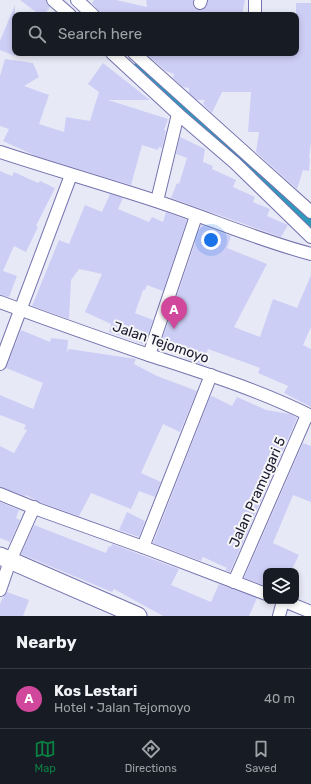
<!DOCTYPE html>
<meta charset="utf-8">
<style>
body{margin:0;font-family:Rubik,sans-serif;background:#242831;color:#f1f3f6}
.controls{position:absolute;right:12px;bottom:12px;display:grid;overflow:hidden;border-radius:8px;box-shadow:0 2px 6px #0003}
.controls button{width:36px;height:36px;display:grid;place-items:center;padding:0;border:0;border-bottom:1px solid #363941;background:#171b24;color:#f1f3f6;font:20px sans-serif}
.you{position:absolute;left:211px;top:240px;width:14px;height:14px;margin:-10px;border:3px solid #fff;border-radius:50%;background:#1a73e8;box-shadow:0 0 0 6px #1a73e833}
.badge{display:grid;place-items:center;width:26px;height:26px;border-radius:50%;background:#0b8043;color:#fff;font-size:13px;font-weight:700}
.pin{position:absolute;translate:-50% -33px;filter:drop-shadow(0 1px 2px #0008)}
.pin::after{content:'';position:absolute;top:21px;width:14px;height:12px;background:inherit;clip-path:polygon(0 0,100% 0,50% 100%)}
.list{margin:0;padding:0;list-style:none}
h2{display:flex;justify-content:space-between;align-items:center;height:52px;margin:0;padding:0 16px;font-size:17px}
h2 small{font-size:13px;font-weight:400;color:#9ea1a6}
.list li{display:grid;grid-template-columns:26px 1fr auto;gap:12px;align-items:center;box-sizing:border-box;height:60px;padding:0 16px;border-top:1px solid #363941}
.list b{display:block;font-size:15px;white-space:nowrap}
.list p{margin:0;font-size:13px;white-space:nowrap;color:#9ea1a6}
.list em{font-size:13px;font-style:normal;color:#9ea1a6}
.icon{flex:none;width:22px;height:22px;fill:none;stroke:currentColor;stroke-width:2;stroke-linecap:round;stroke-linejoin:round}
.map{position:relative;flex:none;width:311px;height:616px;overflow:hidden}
.search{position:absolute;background:#171b24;box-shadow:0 2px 6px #0003;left:12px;right:12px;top:12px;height:44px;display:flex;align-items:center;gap:10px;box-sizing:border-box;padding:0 14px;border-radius:8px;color:#9ea1a6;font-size:15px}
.sheet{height:112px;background:#171b24}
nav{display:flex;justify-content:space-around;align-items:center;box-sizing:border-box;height:56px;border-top:1px solid #363941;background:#171b24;font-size:11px;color:#9ea1a6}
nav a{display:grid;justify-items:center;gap:2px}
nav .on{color:#0b8043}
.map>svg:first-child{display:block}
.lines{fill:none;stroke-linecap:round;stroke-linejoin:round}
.canal{stroke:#2d9abc;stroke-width:16}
.building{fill:#cdcef5}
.street-casing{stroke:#7473af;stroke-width:14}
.secondary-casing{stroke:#7473af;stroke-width:19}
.street{stroke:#fff;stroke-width:12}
.secondary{stroke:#fff;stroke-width:17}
.labels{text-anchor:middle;stroke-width:4;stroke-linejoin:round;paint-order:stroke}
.street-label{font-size:14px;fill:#1a1931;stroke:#f7f7f7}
</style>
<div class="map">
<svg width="311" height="616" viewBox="0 0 311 616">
<rect width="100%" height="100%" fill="#e8e9f6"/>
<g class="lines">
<polyline class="canal" points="138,71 220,139 311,225"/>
</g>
<g class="building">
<polygon points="20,0 46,0 46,3 50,7 44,15 40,15"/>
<polygon points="94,0 116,0 147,7 146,0 193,0 193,4 194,8 201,10 205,8 208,0 245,0 242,15 100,15 98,10 92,3"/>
<polygon points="296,3 311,3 311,142 309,158 310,158 309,171 303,170 297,189 256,152 259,132 248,132 251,92 222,92 212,113 203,104 205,100 197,100 189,93 189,88 183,87 173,78 174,74 166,71 145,53 296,53"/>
<polygon points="15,5 15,56 0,50 0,41"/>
<polygon points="5,59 33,63 39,77 24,86 49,95 39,124 64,132 66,117 90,121 99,92 88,84 103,63 150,100 108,100 168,119 164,130 166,131 162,148 159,147 158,150 142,145 131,185 36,156 3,141 9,129 0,126 0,76"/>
<polygon points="180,137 205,149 203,162 213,166 212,169 236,180 233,187 255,197 253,202 270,209 267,216 288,225 281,237 171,198 177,183 179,184 187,158 176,154"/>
<polygon points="0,171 12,176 14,172 38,183 40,181 55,188 36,226 38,227 26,252 14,246 3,271 17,276 9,297 0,295"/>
<polygon points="110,194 123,198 118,209 149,222 152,217 163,222 166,212 187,220 163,291 147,285 145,290 143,290 135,313 153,320 147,337 146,337 143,344 109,332 111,324 85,312 102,274 79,269 71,280 69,319 32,306 59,240 69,244 85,205 102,212"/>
<polygon points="201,225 231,236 227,248 267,264 234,327 260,337 273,299 297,308 311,275 311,327 303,345 311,349 311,407 284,393 288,386 258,373 260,368 208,349 203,365 185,358 187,352 161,343"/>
<polygon points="21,330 50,342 51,338 68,340 67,352 69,349 136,359 134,364 157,376 197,391 180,432 163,424 141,473 161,482 155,497 139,491 131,509 91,493 79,516 39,502 26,495 25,496 0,487 0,446 14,453 27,430 24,429 26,425 0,415 0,395 33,409 43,383 6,368"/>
<polygon points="212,396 232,406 237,397 266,410 290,414 297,418 230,572 225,570 227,568 203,557 201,561 153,543 210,397"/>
<polygon points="303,443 311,446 311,502 293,495 273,543 299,555 291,571 266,571 266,586 244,578"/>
<polygon points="0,502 19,510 16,518 20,520 10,542 0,538"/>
<polygon points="127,512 145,521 139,537 119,530"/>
<polygon points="34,525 106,553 109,546 111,547 112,544 179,569 171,585 211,602 219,584 257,598 249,616 163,616 114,589 112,592 21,554"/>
<polygon points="7,592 29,600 23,616 0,616 0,604 3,597"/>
</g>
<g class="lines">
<g class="street-casing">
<g id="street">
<polyline points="53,0 70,15"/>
<polyline points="77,0 93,15"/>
<polyline points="200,3 201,0"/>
<polyline points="255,15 255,0"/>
<polyline points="112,53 178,114 235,163 311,237"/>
<polyline points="134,53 311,212"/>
<path d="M 0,152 C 52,169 104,184 156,201 C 208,218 258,240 311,254"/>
<polyline points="157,201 178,114"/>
<path d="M 0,302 C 49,320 99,338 149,355 C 204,373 259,390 311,416"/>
<polyline points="149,355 196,216"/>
<polyline points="0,364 71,175"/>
<polyline points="0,494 37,509 143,547 266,594"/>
<polyline points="143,547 211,375"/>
<polyline points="234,582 307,415"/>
<polyline points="0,590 10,561 34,507"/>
<polyline points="284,601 311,612"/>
<polyline points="279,616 283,601"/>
</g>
</g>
<g class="secondary-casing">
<polyline id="secondary" points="0,556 138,616"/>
</g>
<use href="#street" class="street"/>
<use href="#secondary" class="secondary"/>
</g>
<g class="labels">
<g class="street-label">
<text transform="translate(161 342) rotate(19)" y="5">Jalan Tejomoyo</text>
<text transform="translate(257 492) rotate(-66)" y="5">Jalan Pramugari 5</text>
</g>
</g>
</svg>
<div class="controls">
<button><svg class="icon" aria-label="layers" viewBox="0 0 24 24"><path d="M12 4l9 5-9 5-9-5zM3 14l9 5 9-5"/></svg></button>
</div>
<div class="you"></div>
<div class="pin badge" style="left:174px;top:329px;background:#d1479c">A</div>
<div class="search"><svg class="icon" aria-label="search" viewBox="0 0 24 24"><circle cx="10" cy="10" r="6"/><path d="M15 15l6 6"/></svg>Search here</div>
</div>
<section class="sheet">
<h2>Nearby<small></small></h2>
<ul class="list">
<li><span class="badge" style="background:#d1479c">A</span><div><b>Kos Lestari</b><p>Hotel · Jalan Tejomoyo</p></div><em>40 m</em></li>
</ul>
</section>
<nav>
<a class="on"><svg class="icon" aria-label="map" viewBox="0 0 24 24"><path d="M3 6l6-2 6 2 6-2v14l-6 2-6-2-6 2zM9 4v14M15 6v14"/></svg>Map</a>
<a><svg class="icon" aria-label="directions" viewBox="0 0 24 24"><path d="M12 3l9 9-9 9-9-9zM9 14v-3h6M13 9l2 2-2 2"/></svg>Directions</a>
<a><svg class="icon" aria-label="saved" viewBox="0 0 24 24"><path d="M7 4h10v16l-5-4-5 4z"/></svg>Saved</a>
</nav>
